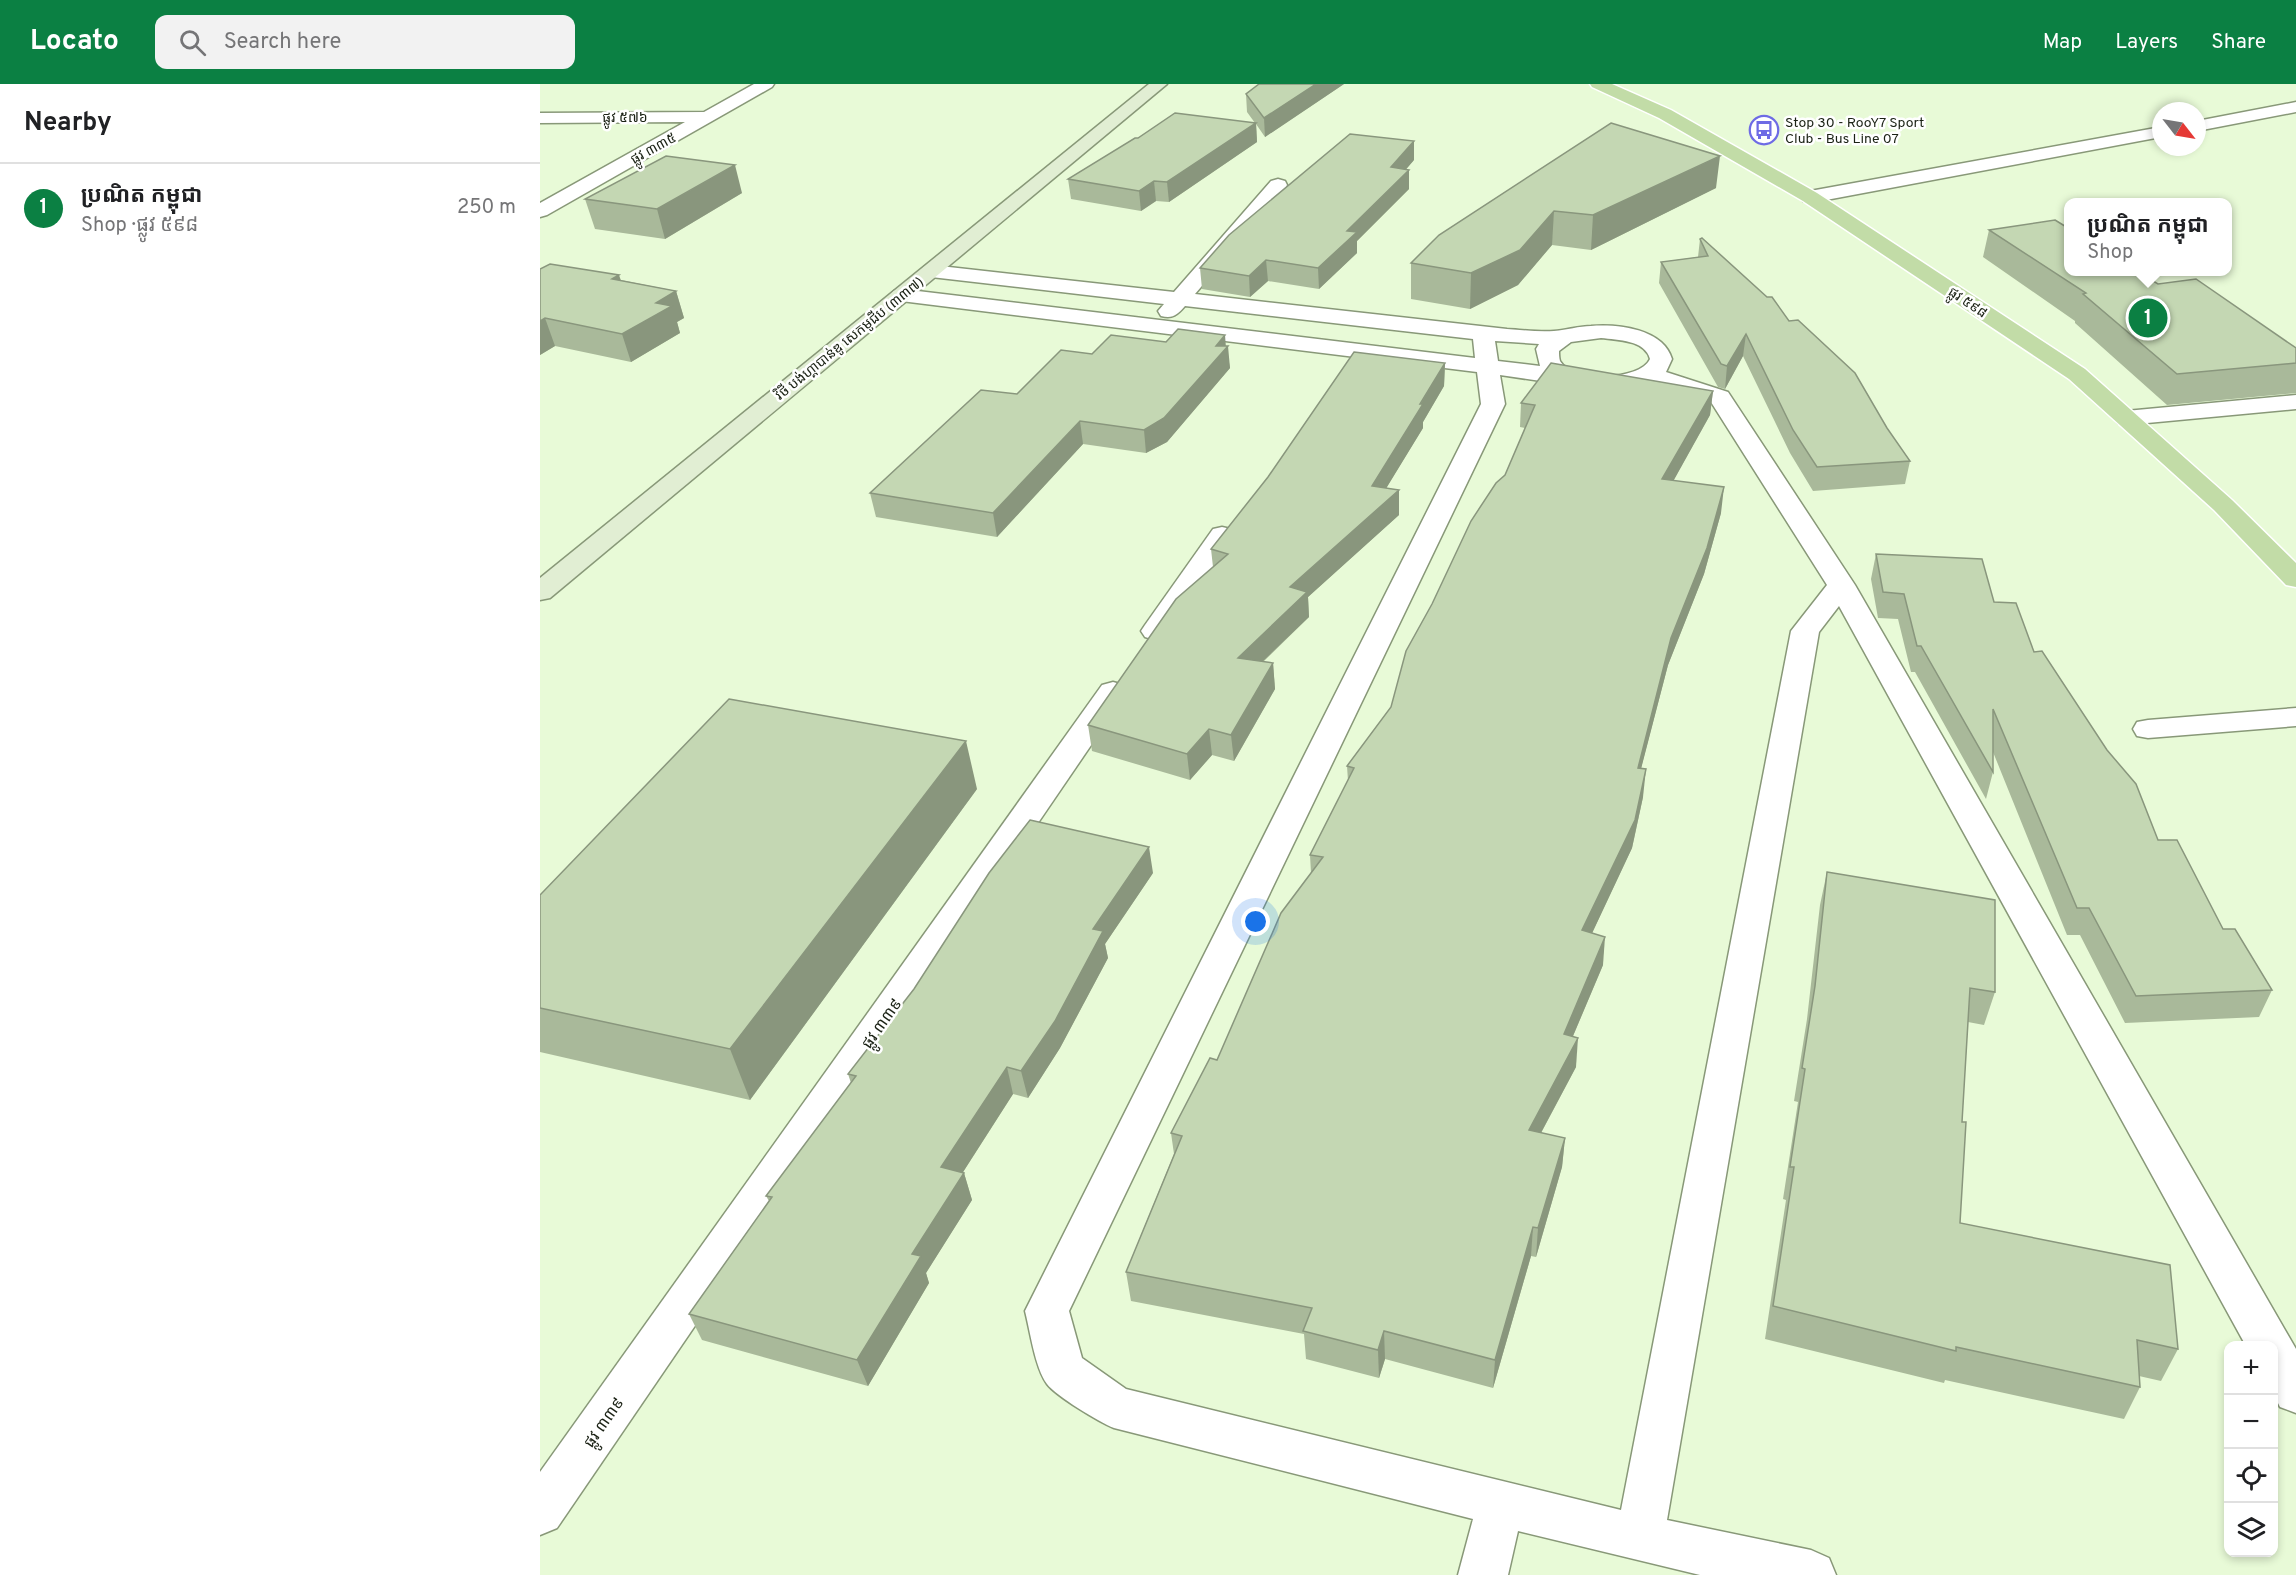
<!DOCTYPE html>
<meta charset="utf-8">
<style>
body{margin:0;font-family:Overpass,"Noto Sans Khmer",sans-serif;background:#f2f2f2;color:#202124}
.controls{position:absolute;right:18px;bottom:18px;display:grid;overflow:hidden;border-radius:12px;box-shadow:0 3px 9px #0003}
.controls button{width:54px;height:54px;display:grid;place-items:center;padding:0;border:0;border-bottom:2px solid #e0e0e0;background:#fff;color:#202124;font:30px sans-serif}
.compass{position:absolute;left:1612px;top:18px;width:54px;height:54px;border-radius:50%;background:#fff;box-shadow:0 3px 9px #0003;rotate:121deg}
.you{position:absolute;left:716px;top:838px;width:21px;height:21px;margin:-15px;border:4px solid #fff;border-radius:50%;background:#1a73e8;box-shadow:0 0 0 9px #1a73e833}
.badge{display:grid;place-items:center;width:39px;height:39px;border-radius:50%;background:#0b8043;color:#fff;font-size:20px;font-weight:700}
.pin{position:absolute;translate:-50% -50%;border:3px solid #fff;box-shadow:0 2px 6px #0006}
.popup{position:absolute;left:1524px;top:114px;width:168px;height:78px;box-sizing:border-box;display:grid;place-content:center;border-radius:12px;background:#fff;filter:drop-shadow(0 2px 4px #0005);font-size:20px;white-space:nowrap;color:#757577}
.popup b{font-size:22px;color:#202124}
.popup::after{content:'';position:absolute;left:50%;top:100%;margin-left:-12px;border:12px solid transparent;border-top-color:#fff}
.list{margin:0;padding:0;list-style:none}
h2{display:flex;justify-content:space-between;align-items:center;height:78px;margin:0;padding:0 24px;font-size:26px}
h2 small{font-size:20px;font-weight:400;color:#757577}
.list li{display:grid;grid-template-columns:39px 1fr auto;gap:18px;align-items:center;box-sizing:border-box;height:90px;padding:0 24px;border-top:2px solid #e0e0e0}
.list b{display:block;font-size:22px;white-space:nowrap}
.list p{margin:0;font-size:20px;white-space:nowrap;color:#757577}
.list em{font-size:20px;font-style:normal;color:#757577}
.icon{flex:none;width:33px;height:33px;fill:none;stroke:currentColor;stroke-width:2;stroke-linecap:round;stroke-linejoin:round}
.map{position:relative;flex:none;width:1756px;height:1491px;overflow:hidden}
header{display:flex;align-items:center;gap:36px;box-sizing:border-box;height:84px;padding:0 30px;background:#0b8043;color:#fff}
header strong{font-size:28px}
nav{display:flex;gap:33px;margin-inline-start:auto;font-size:21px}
.search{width:420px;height:54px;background:#f2f2f2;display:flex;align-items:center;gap:15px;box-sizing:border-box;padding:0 21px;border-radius:12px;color:#757577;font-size:22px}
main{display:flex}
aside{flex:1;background:#fff}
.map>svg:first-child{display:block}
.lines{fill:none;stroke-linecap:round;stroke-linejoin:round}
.street-casing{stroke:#889878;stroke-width:3}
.secondary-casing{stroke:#889878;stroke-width:3}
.primary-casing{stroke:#fff;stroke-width:3}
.street{fill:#fff;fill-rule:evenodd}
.secondary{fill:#e1eed3;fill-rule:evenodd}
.primary{fill:#c2dca7;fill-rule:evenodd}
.wall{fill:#a9b99a}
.shaded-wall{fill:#89967d}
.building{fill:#c4d7b3;stroke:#89967d;stroke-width:1.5}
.labels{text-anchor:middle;stroke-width:5;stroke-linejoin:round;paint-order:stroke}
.far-street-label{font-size:14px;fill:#1b2215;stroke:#fff}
.far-poi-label{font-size:14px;fill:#1b2215;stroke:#fff;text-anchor:start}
.street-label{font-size:16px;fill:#1b2215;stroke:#fff}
</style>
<header>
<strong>Locato</strong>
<div class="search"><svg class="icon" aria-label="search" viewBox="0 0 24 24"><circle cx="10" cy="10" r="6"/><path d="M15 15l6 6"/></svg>Search here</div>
<nav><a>Map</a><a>Layers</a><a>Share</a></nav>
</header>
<main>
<aside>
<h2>Nearby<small></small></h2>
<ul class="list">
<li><span class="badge">1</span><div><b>ប្រណិត កម្ពុជា</b><p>Shop · ផ្លូវ ៥៩៨</p></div><em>250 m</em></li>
</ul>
</aside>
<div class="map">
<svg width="1756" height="1491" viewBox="0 0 1756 1491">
<rect width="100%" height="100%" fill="#e8fad7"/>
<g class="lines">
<g class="street-casing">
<g id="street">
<polygon points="214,0 234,0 232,3 7,131 0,133 0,119 145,38 0,39 0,29 164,28"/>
<polygon points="1756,18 1756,28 1657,47 1657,37"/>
<polygon points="1621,43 1621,53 1270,119 1263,117 1261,113 1263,109 1270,107"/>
<path d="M 738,95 L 745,97 L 747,101 L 745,105 L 655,210 L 967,245 C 983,246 998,248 1014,247 C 1027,246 1039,242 1051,242 C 1079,240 1123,245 1132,275 L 1126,288 L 1188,308 L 1315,501 L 1756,1265 L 1756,1329 L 1740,1323 L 1734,1311 L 1734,1262 L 1706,1262 L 1299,522 L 1279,548 L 1127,1436 L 1271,1466 L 1289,1474 L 1296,1491 L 1160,1491 L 978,1447 L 968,1491 L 918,1491 L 933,1435 L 574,1344 C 559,1338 516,1312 507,1300 C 495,1284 490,1246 485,1227 L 941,320 L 937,288 L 361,217 L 354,215 L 350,211 L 354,207 L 361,205 L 935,274 L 933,255 L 645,222 C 637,231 633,235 621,232 L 618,227 L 624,220 L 391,193 L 384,191 L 381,187 L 384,183 L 391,181 L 634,208 L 731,97 ZM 1061,254 C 1078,256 1105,256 1110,275 C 1100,297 1032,298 1020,277 C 1019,274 1019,270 1019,267 L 1031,258 ZM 955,257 L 999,260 L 996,265 L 1000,282 L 958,277 ZM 960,291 L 1061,306 L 1083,305 L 1112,298 L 1171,318 L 1287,501 L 1251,547 L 1081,1426 L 586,1305 L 542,1274 L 529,1227 L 965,320 Z"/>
<polygon points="1756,311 1756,325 1586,341 1578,339 1574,334 1578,329 1586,327"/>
<polygon points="682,443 691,445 695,451 625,553 615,556 605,553 601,547 605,541 673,445"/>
<polygon points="573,598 584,601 588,607 17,1444 0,1451 0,1388 562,601"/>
<polygon points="1756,624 1756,642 1608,654 1597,652 1593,645 1597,638 1608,636"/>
</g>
</g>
<g class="secondary-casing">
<polygon id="secondary" points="609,0 627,0 10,514 0,516 0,494"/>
</g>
<g class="primary-casing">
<polygon id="primary" points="1050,0 1072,0 1131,26 1277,109 1545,285 1692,416 1756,479 1756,503 1746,501 1674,426 1529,295 1263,117 1119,34 1052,3"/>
</g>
<use href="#street" class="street"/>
<use href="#secondary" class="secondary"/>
<use href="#primary" class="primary"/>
</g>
<g class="wall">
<polygon points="804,0 725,53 716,40 717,58 629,118 616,117 601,127 531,115 528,95 598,54 715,39 707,28 706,10"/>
<polygon points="1071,39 1176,104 1051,166 1012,161 978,201 930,225 871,215 871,179"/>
<polygon points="874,76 866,85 869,86 869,105 817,157 817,169 779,205 728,197 710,213 662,205 660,184"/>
<polygon points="202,109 125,155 55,145 45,115"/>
<polygon points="1449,146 1618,200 1756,264 1756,309 1627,321 1535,239 1535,237 1443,173"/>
<polygon points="1160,155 1249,237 1347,344 1370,377 1365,400 1273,407 1250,369 1203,272 1185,305 1178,303 1119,199 1121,178 1158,173"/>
<polygon points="0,185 81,196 136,207 144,234 137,238 140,249 91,278 15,262 0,271"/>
<polygon points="626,258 686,262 690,284 627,358 606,369 543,360 457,453 336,433 330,409 477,310 552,270"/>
<polygon points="905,279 904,302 883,338 883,344 846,404 859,406 859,431 768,513 769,533 723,578 733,579 735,605 694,677 672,671 650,696 552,667 548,641 673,483 671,465"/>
<polygon points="1173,307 1170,331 1133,397 1181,429 1164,490 1128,581 1101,684 1103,713 1092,764 1052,849 1063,881 1033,952 1036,983 1001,1049 1025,1054 1022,1083 996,1173 991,1172 953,1304 845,1275 839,1294 766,1275 764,1250 591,1217 586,1188 634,1070 631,1049 677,976 771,789 770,771 808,697 807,682 851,623 965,391 985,344 980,343 981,319"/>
<polygon points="1336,470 1454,518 1494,568 1618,756 1683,845 1732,906 1719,933 1585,939 1540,851 1527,851 1453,668 1453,688 1446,715 1375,588 1371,588 1358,535 1338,534 1331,495"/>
<polygon points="437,705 210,1016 0,968 0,811"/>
<polygon points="1287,788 1455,908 1444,941 1428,938 1422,1038 1420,1139 1638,1265 1621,1297 1599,1292 1600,1303 1584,1335 1405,1296 1404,1299 1225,1255 1246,1116 1243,1115 1258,1018 1254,1017 1267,935 1280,821"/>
<polygon points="613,789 565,860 568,874 520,964 488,1014 473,1010 423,1088 424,1089 432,1116 386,1189 389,1199 328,1302 162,1256 149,1230 229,1117 226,1112 311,999 308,990"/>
</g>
<g class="shaded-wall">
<polygon points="776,0 804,0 725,53 724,34"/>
<polygon points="716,39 717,58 629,118 627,98"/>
<polygon points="874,57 874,76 851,103 851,83"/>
<polygon points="1180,72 1176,104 1051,166 1053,131"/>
<polygon points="195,81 202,109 125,155 117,125"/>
<polygon points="869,86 869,105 817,157 817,169 779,205 778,184 807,147"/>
<polygon points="614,97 616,117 601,127 599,107"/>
<polygon points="1014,127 1012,161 978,201 930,225 931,189"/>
<polygon points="726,176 728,197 710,213 709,192"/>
<polygon points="79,191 88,217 72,195"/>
<polygon points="136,207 144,234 137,238 140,249 91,278 82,250 116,219"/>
<polygon points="5,234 15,262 0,271 0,237"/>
<polygon points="1206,250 1203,272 1185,305 1187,282"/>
<polygon points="685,251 686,264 688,262 690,284 627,358 606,369 604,346"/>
<polygon points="905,279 904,302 883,338 883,344 833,426 832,402"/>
<polygon points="1173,307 1170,331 1120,421 1122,395"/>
<polygon points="540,337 543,360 457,453 453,429"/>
<polygon points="1184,403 1181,429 1164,490 1128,581 1094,712 1098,684 1131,554"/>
<polygon points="859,406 859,431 768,513 769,533 700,599 698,574 750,503"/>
<polygon points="733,579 735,605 694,677 691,651"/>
<polygon points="669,645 672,671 650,696 647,670"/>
<polygon points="426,657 437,705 210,1016 190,965"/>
<polygon points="1106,685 1103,713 1092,764 1040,875 1042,846"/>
<polygon points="609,763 613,789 565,860 568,874 520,964 488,1014 481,987 553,845"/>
<polygon points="1065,853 1063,881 1022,978 1024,950"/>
<polygon points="1038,954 1036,983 987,1075 989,1046"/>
<polygon points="467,983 473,1010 409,1110 401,1083"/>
<polygon points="1025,1054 1022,1083 996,1173 998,1144"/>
<polygon points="424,1089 432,1116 386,1189 389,1199 328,1302 317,1276 372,1170"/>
<polygon points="993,1143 991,1172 953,1304 955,1276"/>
<polygon points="844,1247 845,1275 839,1294 838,1266"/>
</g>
<g class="building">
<polygon points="719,0 776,0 724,34 706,10"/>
<polygon points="635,29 716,39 627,98 614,97 599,107 528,95 595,54 598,54"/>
<polygon points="1071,39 1180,72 1053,131 1014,127 980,166 931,189 871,179 899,151"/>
<polygon points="810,50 874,57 851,83 869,86 807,147 817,148 778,184 726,176 709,192 660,184 689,151"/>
<polygon points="126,72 195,81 117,125 45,115"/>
<polygon points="1515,136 1528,144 1528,188 1598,188 1618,200 1656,195 1756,264 1756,279 1637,290 1543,210 1546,209 1449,146"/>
<polygon points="1162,154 1227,213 1232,213 1249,237 1258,236 1315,289 1347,344 1370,377 1277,383 1253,346 1206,250 1187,282 1181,280 1121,178 1168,172 1160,155"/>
<polygon points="10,180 79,191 72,195 136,207 116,219 132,222 82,250 5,234 0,237 0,185"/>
<polygon points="638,245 685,251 676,262 688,262 624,334 604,346 540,337 453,429 330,409 441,306 477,310 521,266 552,270 571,251 626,258"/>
<polygon points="814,268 905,279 880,320 883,320 832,402 859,406 750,503 767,508 698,574 733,579 691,651 669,645 647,670 548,641 636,515 688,470 671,465 728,393"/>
<polygon points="1011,279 1173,307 1122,395 1184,403 1167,464 1131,554 1098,684 1106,685 1095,736 1042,846 1065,853 1024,950 1038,954 989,1046 1025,1054 998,1144 993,1143 955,1276 844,1247 838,1266 763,1247 772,1224 586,1188 642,1052 631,1049 670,974 677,976 741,829 783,773 770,771 814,684 807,682 851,623 866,567 892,520 931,437 956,399 965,391 995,321 981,319"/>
<polygon points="1336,470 1442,475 1454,518 1476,519 1494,568 1502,567 1567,666 1596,700 1618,756 1637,756 1683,845 1695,845 1732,906 1596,912 1549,824 1537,824 1453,625 1453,688 1381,562 1377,562 1364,510 1343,508"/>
<polygon points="189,615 426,657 190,965 0,924 0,811"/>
<polygon points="490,736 609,763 553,845 563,847 515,937 481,987 467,983 401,1083 424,1089 372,1170 381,1172 317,1276 149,1230 232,1113 226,1112 316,992 308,990 374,905 449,789"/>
<polygon points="1287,788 1455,816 1455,908 1430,904 1422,1038 1426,1038 1420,1139 1630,1181 1638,1265 1597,1256 1600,1303 1416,1263 1416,1267 1233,1222 1254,1083 1250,1083 1265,985 1262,984 1275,902"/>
</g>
<defs>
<g id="bus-ring" transform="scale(1.5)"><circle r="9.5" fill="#fff" stroke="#6e6be5" stroke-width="1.5"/><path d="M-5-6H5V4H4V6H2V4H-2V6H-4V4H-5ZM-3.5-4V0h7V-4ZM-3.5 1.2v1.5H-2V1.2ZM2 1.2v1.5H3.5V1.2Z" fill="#6e6be5"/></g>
</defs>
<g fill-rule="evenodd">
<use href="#bus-ring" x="1224" y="46"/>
</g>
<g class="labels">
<g class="far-street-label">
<text x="85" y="38">ផ្លូវ ៥៧៦</text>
<text transform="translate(113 64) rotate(-29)" y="5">ផ្លូវ ៣៣៥</text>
<text transform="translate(1428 218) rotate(34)" y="5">ផ្លូវ ៥៩៨</text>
<text transform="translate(309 254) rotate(-39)" y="5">វិថី បង់ហ្គាបាន់ឌូ សេកមូជីប (៣៣៧)</text>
</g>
<g class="far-poi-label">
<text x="1245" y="43">Stop 30 - RooY7 Sport<tspan x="1245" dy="16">Club - Bus Line 07</tspan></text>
</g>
<g class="street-label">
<text transform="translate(341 939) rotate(-55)" y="6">ផ្លូវ ៣៣៩</text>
<text transform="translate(63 1338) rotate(-55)" y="6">ផ្លូវ ៣៣៩</text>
</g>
</g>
</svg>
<div class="controls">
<button>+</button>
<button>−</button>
<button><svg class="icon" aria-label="locate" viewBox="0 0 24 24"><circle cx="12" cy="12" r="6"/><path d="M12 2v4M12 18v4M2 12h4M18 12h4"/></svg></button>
<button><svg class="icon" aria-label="layers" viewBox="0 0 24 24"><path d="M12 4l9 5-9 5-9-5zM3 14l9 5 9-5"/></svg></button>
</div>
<svg class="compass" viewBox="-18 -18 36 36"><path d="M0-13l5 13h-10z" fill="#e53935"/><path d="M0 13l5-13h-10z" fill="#757577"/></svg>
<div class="you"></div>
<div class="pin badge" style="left:1608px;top:234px">1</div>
<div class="popup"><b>ប្រណិត កម្ពុជា</b>Shop</div>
</div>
</main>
